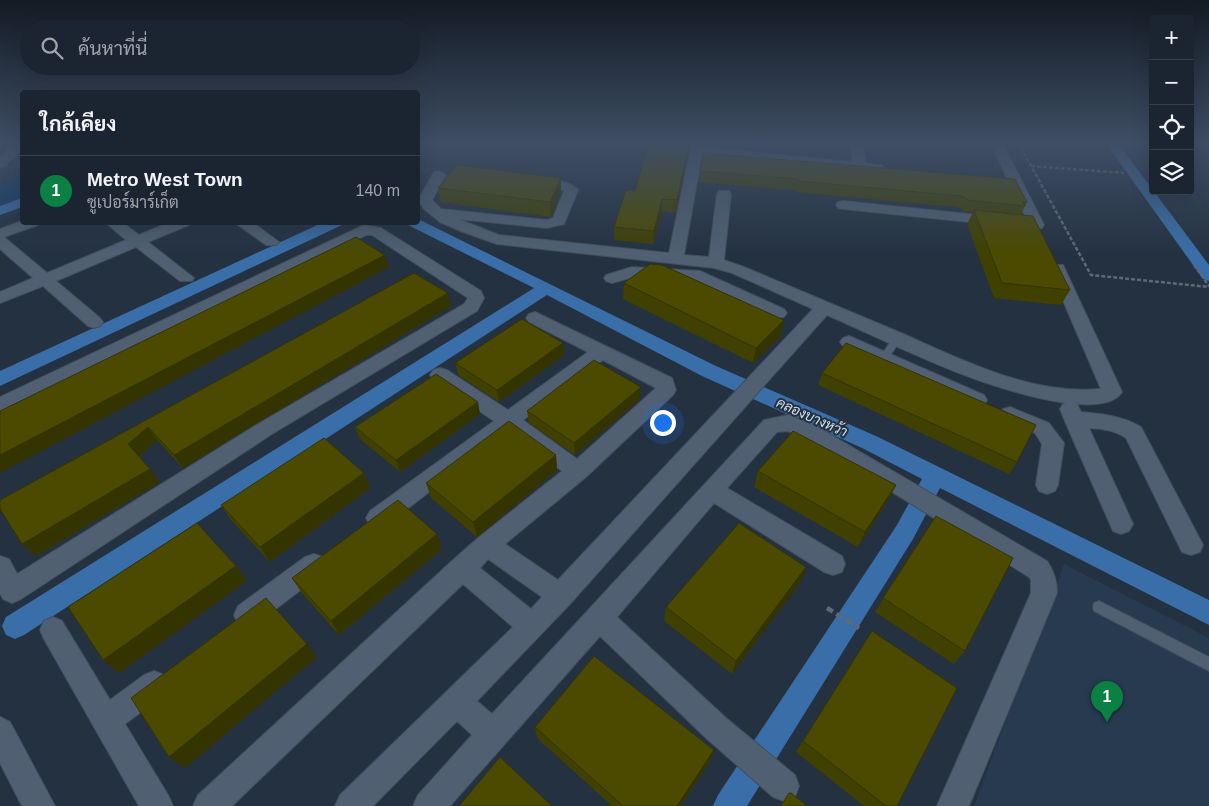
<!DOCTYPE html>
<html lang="th">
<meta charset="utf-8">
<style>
body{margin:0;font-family:Arial,Sarabun,sans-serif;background:#27313d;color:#f1f3f6}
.controls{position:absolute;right:15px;top:15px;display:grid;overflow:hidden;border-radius:5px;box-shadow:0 5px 20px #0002}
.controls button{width:45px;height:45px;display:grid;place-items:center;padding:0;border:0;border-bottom:1px solid #38424d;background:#1a2531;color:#f1f3f6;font:25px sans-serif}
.you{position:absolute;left:662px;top:422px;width:18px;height:18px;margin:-12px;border:4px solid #fff;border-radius:50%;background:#1a73e8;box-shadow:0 0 0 8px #1a73e833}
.badge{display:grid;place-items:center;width:32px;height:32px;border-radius:50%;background:#0b8043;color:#fff;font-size:16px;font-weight:700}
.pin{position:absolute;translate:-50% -41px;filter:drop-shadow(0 1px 2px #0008)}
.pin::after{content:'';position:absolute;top:26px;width:18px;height:15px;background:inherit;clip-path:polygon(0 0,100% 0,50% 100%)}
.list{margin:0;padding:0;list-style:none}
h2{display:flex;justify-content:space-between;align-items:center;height:65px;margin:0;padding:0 20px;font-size:21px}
h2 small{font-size:16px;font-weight:400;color:#9fa5ab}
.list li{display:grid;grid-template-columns:32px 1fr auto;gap:15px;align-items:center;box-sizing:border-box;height:70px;padding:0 20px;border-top:1px solid #38424d}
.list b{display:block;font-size:19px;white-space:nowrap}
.list p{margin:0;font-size:16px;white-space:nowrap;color:#9fa5ab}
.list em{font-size:16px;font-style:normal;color:#9fa5ab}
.icon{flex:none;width:28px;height:28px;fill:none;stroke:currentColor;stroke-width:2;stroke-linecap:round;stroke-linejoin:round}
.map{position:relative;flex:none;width:1209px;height:806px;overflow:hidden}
.search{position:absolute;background:#1a2531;box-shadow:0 5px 20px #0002;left:20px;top:20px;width:400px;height:55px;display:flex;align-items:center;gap:12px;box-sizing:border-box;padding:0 18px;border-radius:28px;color:#9fa5ab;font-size:19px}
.panel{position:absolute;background:#1a2531;box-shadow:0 5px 20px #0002;left:20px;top:90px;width:400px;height:135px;border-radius:5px}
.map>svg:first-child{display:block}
.built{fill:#273a50}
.green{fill:#113c68}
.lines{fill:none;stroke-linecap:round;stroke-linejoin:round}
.canal{fill:#396ea8;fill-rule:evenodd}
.lane-casing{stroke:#414e5c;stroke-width:2}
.street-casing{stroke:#414e5c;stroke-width:2}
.path-far1{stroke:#5c6977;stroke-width:2.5;stroke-dasharray:4 2;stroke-linecap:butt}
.path{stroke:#5c6977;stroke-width:4.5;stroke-dasharray:7 4;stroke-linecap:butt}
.lane{fill:#506072;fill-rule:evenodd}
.street{fill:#506072;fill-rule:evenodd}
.wall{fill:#404000}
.shaded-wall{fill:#343400}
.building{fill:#4b4a00;stroke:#343400}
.labels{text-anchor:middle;stroke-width:4;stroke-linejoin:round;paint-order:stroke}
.water-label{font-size:14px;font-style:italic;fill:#d0dfef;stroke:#233141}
</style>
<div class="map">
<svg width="1209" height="806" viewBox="0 0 1209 806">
<rect width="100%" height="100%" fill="#233141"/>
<g class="built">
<polygon points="22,146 22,169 0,185 0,166 13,156"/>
<polygon points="1064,564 1209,638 1209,806 974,806"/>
</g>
<polygon class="green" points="22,169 22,208 0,216 0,185"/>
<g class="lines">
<g class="canal">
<polygon points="1105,142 1117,142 1209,265 1209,281 1203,279"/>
<polygon points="22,198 22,207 0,215 0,206"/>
<polygon points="418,219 716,366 876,436 1209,600 1209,625 940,488 913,539 747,806 713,806 718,795 897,525 922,479 862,448 702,376 547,295 24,635 15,639 6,635 2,626 6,617 534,288 408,225 406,222 418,222"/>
<polygon points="324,222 344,222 342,225 0,386 0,371"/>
</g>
<g class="lane-casing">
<g id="lane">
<polygon points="897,335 902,338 887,360 881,360 879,358 881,356 894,336"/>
<polygon points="1099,601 1209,657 1209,671 1094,611 1093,607 1094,603"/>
</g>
</g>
<g class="street-casing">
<g id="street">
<polygon points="17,142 22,142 22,150 5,166 0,167 0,156"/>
<path d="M 692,142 L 704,142 L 703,147 L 852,162 L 851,142 L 863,142 L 865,163 L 882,165 L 884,168 L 877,172 L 702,154 L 684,255 L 709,257 L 717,194 L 719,191 L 729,191 L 731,194 L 724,260 L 744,267 C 796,289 848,311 901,333 C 963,360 1030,395 1099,389 L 1101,389 L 1049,268 L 1051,265 L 1063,265 L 1122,392 C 1114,405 1091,405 1077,404 L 1081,412 C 1103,414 1123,416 1141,427 L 1203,545 L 1200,552 L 1191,555 L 1182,552 L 1126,438 C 1114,430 1103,429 1089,428 L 1133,524 L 1129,531 L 1121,534 L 1113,531 L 1064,419 L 1060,409 L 1063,404 L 1066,403 C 981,390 904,349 827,315 L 570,604 L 477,701 L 492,714 L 764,420 L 788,415 L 814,425 L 1047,561 C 1054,572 1057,580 1057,593 L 969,806 L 937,806 L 1031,593 L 1031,580 L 1029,577 L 800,435 L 787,431 L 777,432 L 727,488 L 842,556 L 845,564 L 842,572 L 833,575 L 824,572 L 714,503 L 617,617 L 726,718 L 795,775 L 799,786 L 795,797 L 784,801 L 773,797 L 706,738 L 600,636 L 450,806 L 413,806 L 418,795 L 472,735 L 457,721 L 373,806 L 335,806 L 340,795 L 513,627 L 463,584 L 232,806 L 193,806 L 198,795 L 453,560 L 478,538 L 562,471 L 509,431 L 386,525 L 378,528 L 370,525 L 366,518 L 370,511 L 494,421 L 433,380 L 430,375 L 433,370 L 440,368 L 447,370 L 508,410 L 588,352 L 529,322 L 526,318 L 529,314 L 535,312 L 672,378 L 676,390 L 673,395 L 586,477 L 505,544 L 558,580 L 813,309 L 732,273 L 714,268 L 497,244 L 463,232 L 440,222 L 424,209 L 418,200 L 434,172 L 439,171 L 446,175 L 432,200 L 441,209 L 547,220 L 553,218 L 564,191 L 559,189 L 529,185 L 527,182 C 535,173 571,181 578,190 L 564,224 L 547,228 L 458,219 L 499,235 L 669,253 ZM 603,360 L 656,388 L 577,459 L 523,420 ZM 488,559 L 542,597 L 531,609 L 480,568 Z"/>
<polygon points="990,142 1002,142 1044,225 1042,228 1037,229 843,209 838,208 836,205 838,202 843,201 1027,220"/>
<polygon points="22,221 22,222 40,222 38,225 4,237 47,273 126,240 105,222 122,222 139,235 170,222 191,222 189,225 148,242 194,278 192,281 180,281 136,247 56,281 100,318 103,322 100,326 94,328 88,326 43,286 0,303 0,292 33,278 0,249 0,229"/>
<polygon points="234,222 252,222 279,242 276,245 266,245"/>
<polygon points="364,225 381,228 481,291 484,298 477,311 272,434 21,599 12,603 3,599 0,593 0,556 9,559 17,574 258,424 464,304 468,298 372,235 366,235 0,413 0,397"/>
<polygon points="632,267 700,271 784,309 787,313 784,317 778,318 772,317 691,279 633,277 612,283 606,281 604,278 606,275"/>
<polygon points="849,336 984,395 987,400 984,405 977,407 970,405 843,346 840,342 843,338"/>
<polygon points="1010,407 1049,423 1064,443 1058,485 1055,491 1047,494 1039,491 1036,485 1042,444 1035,433 1003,419 1000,414 1003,409"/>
<polygon points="314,554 323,557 326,565 323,573 256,624 247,627 238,624 234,615 238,606 305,557"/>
<polygon points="53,617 62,621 110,700 144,675 154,671 164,675 168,685 164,695 125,724 168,795 173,806 139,806 44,639 40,630 44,621"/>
<polygon points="0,717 10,722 55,806 22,806 0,763"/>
</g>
</g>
<g class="path-far1">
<polyline points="622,142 627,142"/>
<polyline points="1018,142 1091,275 1209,287"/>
<polyline points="1031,166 1124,173"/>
<polyline points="1194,265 1209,286"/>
</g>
<polyline class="path" points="827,608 859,628"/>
<use href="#lane" class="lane"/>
<use href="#street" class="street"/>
</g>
<g class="wall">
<polygon points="649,142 691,142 675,213 662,211 653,244 614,240 614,227 635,191"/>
<polygon points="703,153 1027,202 1021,214 1070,290 1061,305 994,298 967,224 973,212 963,211 962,209 957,207 795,192 795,190 699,182"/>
<polygon points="561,178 561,192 551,217 441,202 438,188"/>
<polygon points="414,273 451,306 183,468 157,440 139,457 160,482 36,556 22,544 0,509"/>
<polygon points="624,283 781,336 753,363 623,299"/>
<polygon points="563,343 564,355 499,402 458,375 455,363"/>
<polygon points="822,373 1017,462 1009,474 818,385"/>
<polygon points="641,387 640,399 575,455 529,423 527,411"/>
<polygon points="480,414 400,472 360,439 355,427"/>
<polygon points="556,455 557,470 477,537 431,498 426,483"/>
<polygon points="758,471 896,485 888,500 858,547 754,487"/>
<polygon points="364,473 370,488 270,562 231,520 221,505"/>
<polygon points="936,516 965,651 954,664 875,612"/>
<polygon points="442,549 339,635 301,592 292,578"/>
<polygon points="801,581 732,674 664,621 666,607"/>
<polygon points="872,631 897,806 864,806 796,752"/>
<polygon points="535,727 714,750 710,761 680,806 612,806 537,738"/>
</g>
<g class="shaded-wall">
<polygon points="689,142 691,142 675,213 677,200"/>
<polygon points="561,178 561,192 551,217 550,202"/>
<polygon points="662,199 662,211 653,244 654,231"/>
<polygon points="385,255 389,267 0,473 0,455"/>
<polygon points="448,293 451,306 183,468 174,455"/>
<polygon points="784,320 781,336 753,363 756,348"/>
<polygon points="563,343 564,355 499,402 497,390"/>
<polygon points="641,387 640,399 575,455 574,443"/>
<polygon points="478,402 480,414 400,472 396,460"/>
<polygon points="148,427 157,440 138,457 128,444"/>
<polygon points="556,455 557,470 477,537 473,522"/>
<polygon points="150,469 160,482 36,556 22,544"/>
<polygon points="364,473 370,488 270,562 260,547"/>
<polygon points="896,485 888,500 858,547 865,532"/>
<polygon points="437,534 442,549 339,635 331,621"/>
<polygon points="236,566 247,581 119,673 103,660"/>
<polygon points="806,567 801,581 732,674 736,661"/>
<polygon points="307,644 317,657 185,768 169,757"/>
<polygon points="714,750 710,761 680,806 677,806"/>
</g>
<g class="building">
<polygon points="649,142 689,142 677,200 662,199 654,231 614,227 626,190 635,191"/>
<polygon points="703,153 1015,179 1027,202 1023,202 1025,206 968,200 966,198 961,196 798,181 798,179 700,171"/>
<polygon points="457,165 561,178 550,202 438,188"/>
<polygon points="974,210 1033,216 1070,290 1002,283"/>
<polygon points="356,237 385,255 0,455 0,411"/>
<polygon points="650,264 662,265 784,320 756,348 624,283"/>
<polygon points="414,273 448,293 174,455 148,427 128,444 150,469 22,544 0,509 0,500"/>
<polygon points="522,319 563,343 497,390 455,363"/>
<polygon points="846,343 1036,425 1017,462 822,373"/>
<polygon points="594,360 641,387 574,443 527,411"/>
<polygon points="436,374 478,402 396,460 355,427"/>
<polygon points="509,421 556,455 473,522 426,483"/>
<polygon points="793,431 896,485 865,532 758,471"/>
<polygon points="324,438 364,473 260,547 221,505"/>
<polygon points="398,500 437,534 331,621 292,578"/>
<polygon points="936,516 1013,558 965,651 883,598"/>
<polygon points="197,523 236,566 103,660 68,607"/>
<polygon points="739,523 806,567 736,661 666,607"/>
<polygon points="266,598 307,644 169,757 131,698"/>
<polygon points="872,631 957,688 897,806 886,806 803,741"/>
<polygon points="594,656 714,750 677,806 623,806 535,727"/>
<polygon points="500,757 552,806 459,806"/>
<polygon points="789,793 791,793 807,806 781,806"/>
</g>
<linearGradient id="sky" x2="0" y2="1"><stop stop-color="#131b24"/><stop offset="0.56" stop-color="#3f4e65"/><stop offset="1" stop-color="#3f4e65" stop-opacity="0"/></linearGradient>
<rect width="1209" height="255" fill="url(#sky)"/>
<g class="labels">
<g class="water-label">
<text transform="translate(812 417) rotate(24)" y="5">คลองบางหว้า</text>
</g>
</g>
</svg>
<div class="controls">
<button>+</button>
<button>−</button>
<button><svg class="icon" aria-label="locate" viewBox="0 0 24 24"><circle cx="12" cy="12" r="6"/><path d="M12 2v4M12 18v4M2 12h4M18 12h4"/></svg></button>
<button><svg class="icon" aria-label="layers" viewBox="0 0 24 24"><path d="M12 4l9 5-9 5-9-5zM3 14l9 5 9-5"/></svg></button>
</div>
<div class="you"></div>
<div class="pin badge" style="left:1107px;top:722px">1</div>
<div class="search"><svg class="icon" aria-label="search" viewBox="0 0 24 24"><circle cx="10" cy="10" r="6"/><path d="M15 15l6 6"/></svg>ค้นหาที่นี่</div>
<section class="panel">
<h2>ใกล้เคียง<small></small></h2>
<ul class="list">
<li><span class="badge">1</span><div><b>Metro West Town</b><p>ซูเปอร์มาร์เก็ต</p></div><em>140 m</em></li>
</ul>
</section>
</div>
